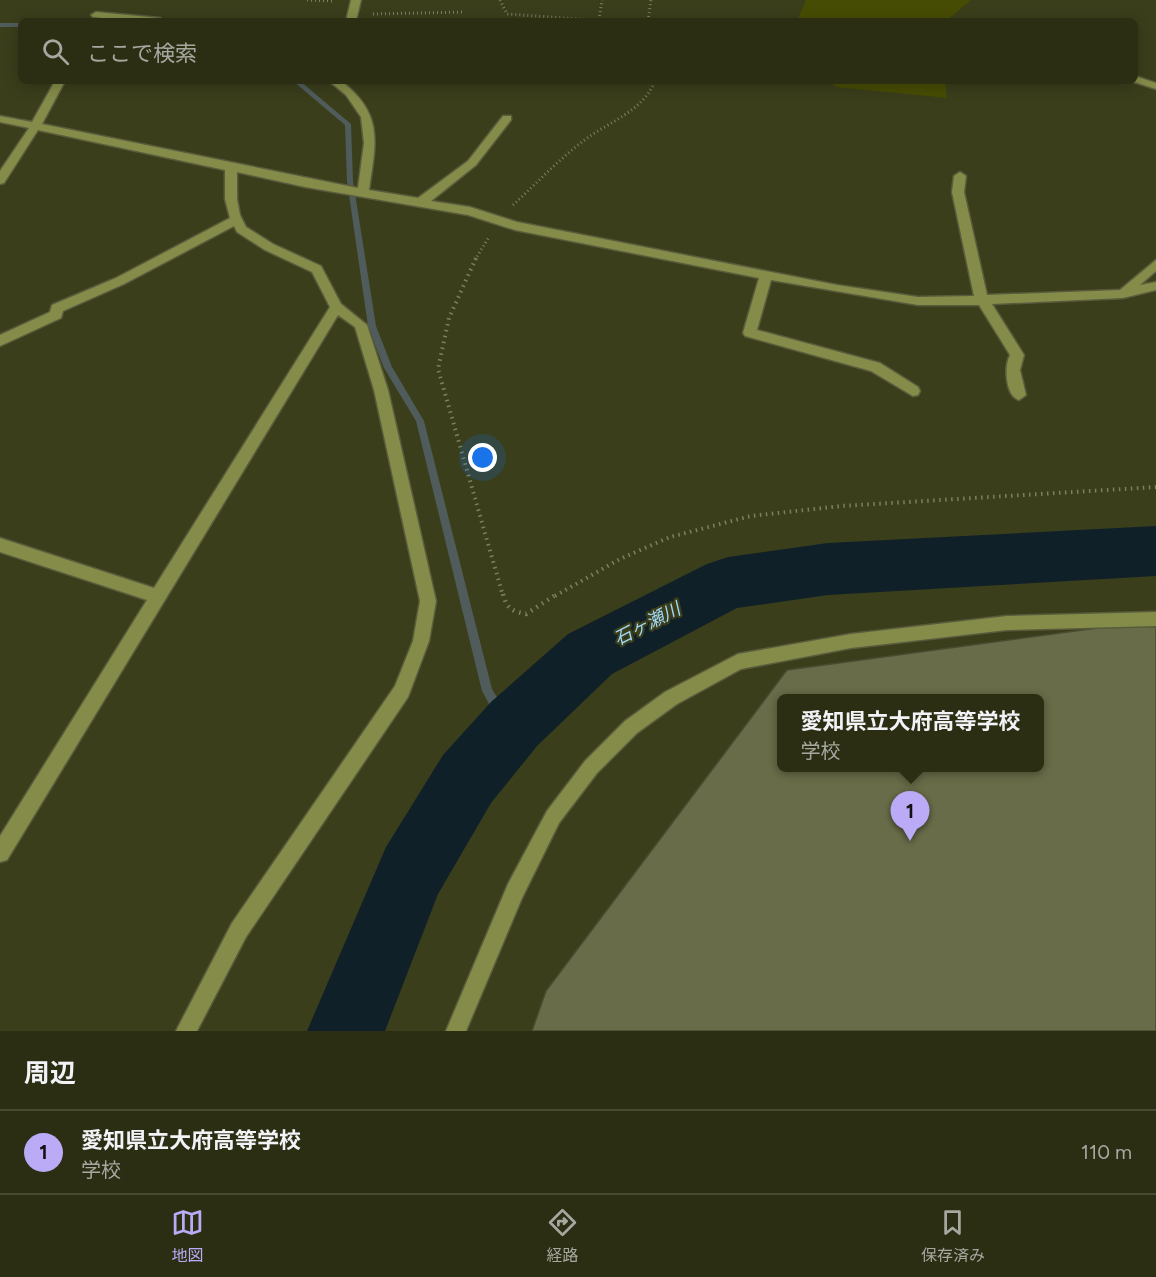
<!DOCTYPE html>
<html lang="ja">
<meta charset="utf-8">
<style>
body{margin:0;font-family:Figtree,"Noto Sans JP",sans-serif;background:#34361d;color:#f1f3f6}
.you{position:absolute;left:483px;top:458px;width:21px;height:21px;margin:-15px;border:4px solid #fff;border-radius:50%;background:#1a73e8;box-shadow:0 0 0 9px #1a73e833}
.badge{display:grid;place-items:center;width:39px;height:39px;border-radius:50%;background:#bbaaf6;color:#111;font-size:20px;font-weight:700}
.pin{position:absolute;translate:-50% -50px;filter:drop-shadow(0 2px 3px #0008)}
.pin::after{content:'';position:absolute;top:32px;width:21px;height:18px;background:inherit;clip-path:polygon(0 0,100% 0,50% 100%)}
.popup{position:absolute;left:777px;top:694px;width:267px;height:78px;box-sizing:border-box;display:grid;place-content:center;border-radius:9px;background:#2c2e14;filter:drop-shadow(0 2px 4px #0005);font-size:20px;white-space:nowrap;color:#a6a8a0}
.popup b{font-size:22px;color:#f1f3f6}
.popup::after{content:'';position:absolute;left:50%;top:100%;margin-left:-12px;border:12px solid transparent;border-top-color:#2c2e14}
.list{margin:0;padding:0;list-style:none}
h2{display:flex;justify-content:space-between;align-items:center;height:78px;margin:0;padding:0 24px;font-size:26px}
h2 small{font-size:20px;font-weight:400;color:#a6a8a0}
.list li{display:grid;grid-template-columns:39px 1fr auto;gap:18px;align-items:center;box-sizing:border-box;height:84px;padding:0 24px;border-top:2px solid #484a34}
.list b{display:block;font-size:22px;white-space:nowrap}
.list p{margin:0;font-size:20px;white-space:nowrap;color:#a6a8a0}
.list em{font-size:20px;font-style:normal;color:#a6a8a0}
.icon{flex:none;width:33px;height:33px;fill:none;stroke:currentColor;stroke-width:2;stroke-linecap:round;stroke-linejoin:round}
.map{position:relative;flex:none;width:1156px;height:1031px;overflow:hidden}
.search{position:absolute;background:#2c2e14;box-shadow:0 3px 15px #0003;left:18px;right:18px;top:18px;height:66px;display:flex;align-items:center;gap:15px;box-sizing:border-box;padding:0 21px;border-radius:9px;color:#a6a8a0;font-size:22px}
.sheet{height:162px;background:#2c2e14}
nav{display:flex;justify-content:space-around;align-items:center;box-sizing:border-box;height:84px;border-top:2px solid #484a34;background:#2c2e14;font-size:16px;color:#a6a8a0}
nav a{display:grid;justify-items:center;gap:3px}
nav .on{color:#bbaaf6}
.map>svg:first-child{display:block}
.green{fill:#474c04}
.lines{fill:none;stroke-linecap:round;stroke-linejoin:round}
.stream{fill:#505c5c;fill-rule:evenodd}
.river{fill:#102029;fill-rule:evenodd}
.building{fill:#686c48;stroke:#494c32;stroke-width:1.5;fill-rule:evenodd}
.minor-casing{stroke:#595c3c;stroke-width:3}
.path-far2{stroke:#7c8062;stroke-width:3;stroke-dasharray:1 3;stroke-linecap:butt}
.path-far1{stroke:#7c8062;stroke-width:4;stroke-dasharray:1.5 4.5;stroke-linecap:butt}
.path{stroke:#7c8062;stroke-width:4.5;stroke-dasharray:1.5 5;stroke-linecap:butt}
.minor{fill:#858b48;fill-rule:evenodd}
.labels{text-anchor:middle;stroke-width:4.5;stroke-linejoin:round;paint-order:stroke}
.water-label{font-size:18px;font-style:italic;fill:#a3d8f7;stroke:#3a3e1b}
</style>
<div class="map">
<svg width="1156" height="1031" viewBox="0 0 1156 1031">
<rect width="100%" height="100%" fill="#3a3e1b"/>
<g class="green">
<polygon points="806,0 971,0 946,21 797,21"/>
<polygon points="829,81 945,81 947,98 836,87"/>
</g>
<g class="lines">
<g class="stream">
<rect x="0" y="23" width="21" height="4"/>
<polygon points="293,81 300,81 351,124 353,181 376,326 392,367 424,421 492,689 507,714 518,720 519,724 518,728 514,729 499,722 482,691 416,421 384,368 368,326 347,181 345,125"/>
</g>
<polygon class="river" points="1156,526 1156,576 828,595 737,608 612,674 537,746 491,803 438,894 385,1031 307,1031 386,847 443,755 491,702 568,634 707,564 728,557 828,543"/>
</g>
<path class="building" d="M 1127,624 L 1156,627 L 1156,1031 L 532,1031 L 546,991 L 787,670 ZM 781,699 L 1039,699 L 1039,768 L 781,768 Z"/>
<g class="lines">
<g class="minor-casing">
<g id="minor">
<polygon points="351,0 361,0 356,21 346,21"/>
<polygon points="96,12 160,18 165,21 129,21 93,17 91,15"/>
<polygon points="1135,76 1156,83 1156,89 1131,81 1135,81"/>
<path d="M 55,81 L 65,81 L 42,124 L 358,188 L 364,143 L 361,117 L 346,95 L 329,81 L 341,81 C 384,114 376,142 369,190 L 418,198 L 468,161 L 503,116 L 511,116 L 511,120 L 476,165 L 431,201 L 470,207 L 517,222 L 837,285 L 918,297 L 974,296 L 952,192 L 954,176 L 960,172 L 966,176 L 964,192 L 987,295 L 1120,290 L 1156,260 L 1156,271 L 1140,285 L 1156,282 L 1156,290 L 1123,298 L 992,304 L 1024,355 L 1020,370 L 1026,395 L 1019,400 C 1005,396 1004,366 1010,355 L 979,305 L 918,305 L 771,280 L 757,330 L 880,363 L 918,387 L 920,391 L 918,395 L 913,396 L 871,371 L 745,336 L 743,333 L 759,278 L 515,230 L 468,215 L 305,187 L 237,172 L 237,199 L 240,215 L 246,227 L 273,244 L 321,266 L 341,304 L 367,325 L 388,390 L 436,601 L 429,641 L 408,697 L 246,937 L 197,1031 L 176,1031 L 232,923 L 395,686 L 413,641 L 420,601 L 374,390 L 355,327 L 338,315 L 7,860 L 0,862 L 0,836 L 147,600 L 0,552 L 0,538 L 154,588 L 330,307 L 312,272 L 265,250 L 237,232 L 234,226 L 124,284 L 63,311 L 61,318 L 0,346 L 0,335 L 50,312 L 52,305 L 116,278 L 230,218 L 225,199 L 225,170 L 38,130 L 4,183 L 0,184 L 0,171 L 29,128 L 0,122 L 0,116 L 32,122 Z"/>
<polygon points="1156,612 1156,626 1007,630 851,648 741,669 677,704 637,733 597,773 559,823 522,898 466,1031 446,1031 508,884 547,811 585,761 625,721 665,692 738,654 851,634 1007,616"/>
</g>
</g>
<g class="path-far2">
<polyline points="307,0 334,1"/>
<polyline points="500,0 507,14 607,21"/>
<polyline points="373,14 465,12"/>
<polyline points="599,20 602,0"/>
<polyline points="648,21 651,0"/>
<path d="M 513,205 C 536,184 557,161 582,142 C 607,122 642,113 655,81"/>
<polyline points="475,260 489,237"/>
</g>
<g class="path-far1">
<polyline points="476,258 449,318 438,369 503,596"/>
<polyline points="555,596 620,559 670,537 751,516 841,506 1156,487"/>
</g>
<path class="path" d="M 503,594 C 507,609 512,611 526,614 L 557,594"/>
<use href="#minor" class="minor"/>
</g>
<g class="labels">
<g class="water-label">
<text transform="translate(647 624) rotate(-27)" y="6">石ヶ瀬川</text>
</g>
</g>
</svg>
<div class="you"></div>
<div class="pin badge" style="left:910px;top:841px">1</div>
<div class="popup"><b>愛知県立大府高等学校</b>学校</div>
<div class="search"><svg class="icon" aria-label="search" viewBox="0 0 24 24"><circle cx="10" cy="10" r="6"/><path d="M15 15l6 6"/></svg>ここで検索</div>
</div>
<section class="sheet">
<h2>周辺<small></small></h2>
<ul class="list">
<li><span class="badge">1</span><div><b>愛知県立大府高等学校</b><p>学校</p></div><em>110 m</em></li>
</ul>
</section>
<nav>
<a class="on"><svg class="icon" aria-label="map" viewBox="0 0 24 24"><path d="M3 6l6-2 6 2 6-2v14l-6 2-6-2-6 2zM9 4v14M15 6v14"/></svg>地図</a>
<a><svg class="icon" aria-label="directions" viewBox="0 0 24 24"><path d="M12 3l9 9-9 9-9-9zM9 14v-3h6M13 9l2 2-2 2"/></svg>経路</a>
<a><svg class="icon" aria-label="saved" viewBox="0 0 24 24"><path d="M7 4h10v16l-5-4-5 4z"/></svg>保存済み</a>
</nav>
